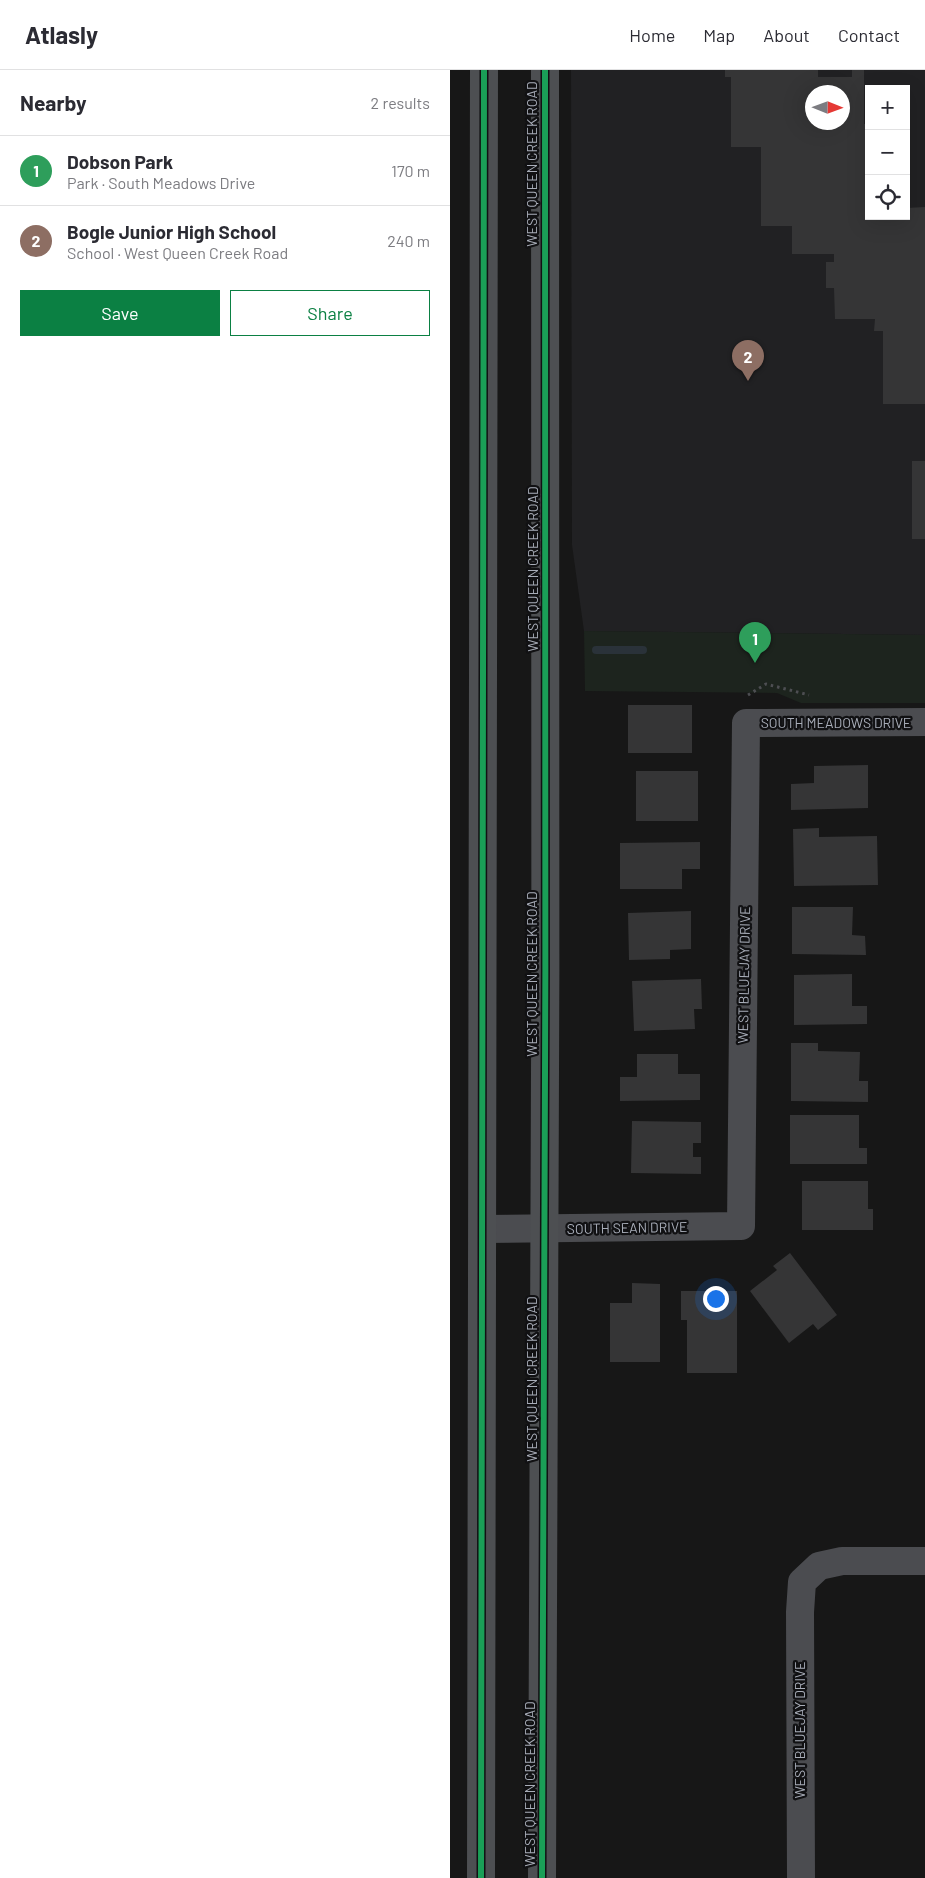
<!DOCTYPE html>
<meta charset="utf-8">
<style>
body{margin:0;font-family:Barlow,sans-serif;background:#f7f7f7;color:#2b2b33}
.controls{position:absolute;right:15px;top:15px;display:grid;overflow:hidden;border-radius:0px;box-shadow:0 5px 20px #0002}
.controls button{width:45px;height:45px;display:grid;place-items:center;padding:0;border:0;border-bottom:1px solid #e1e1e2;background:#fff;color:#2b2b33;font:25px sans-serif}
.compass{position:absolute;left:355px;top:15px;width:45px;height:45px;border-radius:50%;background:#fff;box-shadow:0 5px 20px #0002;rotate:91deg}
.you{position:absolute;left:265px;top:1228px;width:18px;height:18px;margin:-12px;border:4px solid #fff;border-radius:50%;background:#1a73e8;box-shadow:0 0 0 8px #1a73e833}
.badge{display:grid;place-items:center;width:32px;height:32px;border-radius:50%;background:#0b8043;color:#fff;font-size:16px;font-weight:700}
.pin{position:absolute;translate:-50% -41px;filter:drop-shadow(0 1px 2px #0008)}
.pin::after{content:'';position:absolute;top:26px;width:18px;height:15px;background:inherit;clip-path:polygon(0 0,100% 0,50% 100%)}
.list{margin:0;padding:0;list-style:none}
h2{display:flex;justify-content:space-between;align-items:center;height:65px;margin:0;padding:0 20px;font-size:21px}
h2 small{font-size:16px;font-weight:400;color:#7c7c81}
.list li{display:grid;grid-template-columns:32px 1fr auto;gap:15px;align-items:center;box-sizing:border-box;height:70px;padding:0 20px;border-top:1px solid #e1e1e2}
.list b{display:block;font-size:19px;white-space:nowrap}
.list p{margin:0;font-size:16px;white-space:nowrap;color:#7c7c81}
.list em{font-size:16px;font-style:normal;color:#7c7c81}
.actions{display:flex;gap:10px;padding:15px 20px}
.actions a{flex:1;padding:11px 0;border:1px solid #0b8043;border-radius:0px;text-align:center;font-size:18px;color:#0b8043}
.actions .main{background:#0b8043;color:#fff}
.icon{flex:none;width:28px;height:28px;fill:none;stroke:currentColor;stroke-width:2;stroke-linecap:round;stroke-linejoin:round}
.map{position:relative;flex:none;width:475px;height:1808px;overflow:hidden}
header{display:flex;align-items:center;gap:30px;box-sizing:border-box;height:70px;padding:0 25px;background:#fff;border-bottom:1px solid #e1e1e2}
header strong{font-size:24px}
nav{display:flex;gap:28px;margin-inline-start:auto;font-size:18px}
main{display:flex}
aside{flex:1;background:#fff}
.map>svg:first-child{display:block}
.built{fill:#212123;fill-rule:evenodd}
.green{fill:#1d241e}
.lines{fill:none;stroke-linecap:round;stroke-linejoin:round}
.stream{stroke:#2a3239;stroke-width:8}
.building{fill:#353536;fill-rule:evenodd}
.path{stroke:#4d4e52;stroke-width:3;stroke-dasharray:2.5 4;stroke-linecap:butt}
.minor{stroke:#4b4c50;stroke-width:28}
.major{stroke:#4d4f52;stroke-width:28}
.cycleway-casing{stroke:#111113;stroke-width:9}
.cycleway{stroke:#1a9f57;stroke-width:6}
.labels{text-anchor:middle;stroke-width:4.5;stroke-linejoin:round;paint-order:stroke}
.street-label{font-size:14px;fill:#a8adb8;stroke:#111113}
</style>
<header>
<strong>Atlasly</strong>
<nav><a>Home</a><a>Map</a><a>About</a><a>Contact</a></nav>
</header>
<main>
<aside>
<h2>Nearby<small>2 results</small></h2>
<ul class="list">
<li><span class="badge" style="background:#2e9e5b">1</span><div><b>Dobson Park</b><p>Park · South Meadows Drive</p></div><em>170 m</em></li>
<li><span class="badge" style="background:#8d6e63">2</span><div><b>Bogle Junior High School</b><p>School · West Queen Creek Road</p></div><em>240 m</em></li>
</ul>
<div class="actions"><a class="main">Save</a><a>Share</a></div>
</aside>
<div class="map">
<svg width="475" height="1808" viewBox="0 0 475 1808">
<rect width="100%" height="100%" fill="#171717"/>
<path class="built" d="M 121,0 L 475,0 L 475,565 L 134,561 L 122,475 ZM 419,19 L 456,19 L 456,146 L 419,146 ZM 362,22 L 392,22 L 392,52 L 362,52 Z"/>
<polygon class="green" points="134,561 475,565 475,633 351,633 327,623 135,621"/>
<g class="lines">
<polyline class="stream" points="146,580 193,580"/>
</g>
<g class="building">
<path d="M 275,0 L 368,0 L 368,7 L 402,7 L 402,0 L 414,0 L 414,54 L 419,54 L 419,146 L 456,146 L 456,138 L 475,137 L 475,334 L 433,334 L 433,261 L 424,261 L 425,249 L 385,249 L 384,218 L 376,218 L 376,192 L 384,192 L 384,184 L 342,184 L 342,156 L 311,156 L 311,77 L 281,77 L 281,7 L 275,7 ZM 362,22 L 392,22 L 392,52 L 362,52 Z"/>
<rect x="462" y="391" width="13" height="78"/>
<rect x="178" y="635" width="64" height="48"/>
<polygon points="418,695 418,738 341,740 341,714 364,713 364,696"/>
<rect x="186" y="701" width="62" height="50"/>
<polygon points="369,758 369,767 427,766 428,815 344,816 343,759"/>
<polygon points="250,772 250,799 232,799 232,819 170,819 170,773"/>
<polygon points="342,837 403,837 402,865 415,866 416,885 342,884"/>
<polygon points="241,841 241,879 220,880 220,889 179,890 178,843"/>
<polygon points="402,904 402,936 417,936 417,954 344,955 344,905"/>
<polygon points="251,909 252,939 244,939 245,959 184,961 182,911"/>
<polygon points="341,973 368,973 368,981 410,982 409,1011 418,1011 418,1032 341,1031"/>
<polygon points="187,984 228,984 228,1004 250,1004 250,1030 170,1031 170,1007 187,1007"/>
<polygon points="340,1045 409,1045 409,1078 417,1078 417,1094 340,1094"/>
<polygon points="182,1051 251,1052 251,1073 243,1073 243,1087 251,1087 251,1104 181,1103"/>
<polygon points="352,1111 418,1111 418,1139 423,1139 423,1160 352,1160"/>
<polygon points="340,1183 387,1245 368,1260 363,1254 339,1273 300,1221 327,1200 323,1196"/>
<polygon points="182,1213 210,1214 210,1292 160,1292 160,1233 182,1233"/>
<polygon points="231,1221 287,1221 287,1303 237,1303 237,1250 231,1250"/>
</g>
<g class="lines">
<polyline class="path" points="298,625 316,614 359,625"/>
<g class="minor">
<polyline points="33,1159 291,1156 296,653 475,652"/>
<polyline points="351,1808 350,1542 352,1512 369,1496 392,1491 475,1491"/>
</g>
<g class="major">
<polyline points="31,1808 34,0"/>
<path d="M 92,1808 C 95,1205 97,603 95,0"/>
</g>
<g class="cycleway-casing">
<g id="cycleway">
<polyline points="31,1808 34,0"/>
<path d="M 92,1808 C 95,1205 97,603 95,0"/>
</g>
</g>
<use href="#cycleway" class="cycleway"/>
</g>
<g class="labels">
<g class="street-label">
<text transform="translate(82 94) rotate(-90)" y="5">WEST QUEEN CREEK ROAD</text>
<text transform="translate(83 499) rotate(-90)" y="5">WEST QUEEN CREEK ROAD</text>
<text x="386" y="658">SOUTH MEADOWS DRIVE</text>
<text transform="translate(82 904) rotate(-90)" y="5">WEST QUEEN CREEK ROAD</text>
<text transform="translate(294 905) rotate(-89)" y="5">WEST BLUEJAY DRIVE</text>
<text transform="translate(177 1158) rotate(-1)" y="5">SOUTH SEAN DRIVE</text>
<text transform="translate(82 1309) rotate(-90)" y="5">WEST QUEEN CREEK ROAD</text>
<text transform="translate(350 1660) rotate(-90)" y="5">WEST BLUEJAY DRIVE</text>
<text transform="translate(80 1714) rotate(-90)" y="5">WEST QUEEN CREEK ROAD</text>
</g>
</g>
</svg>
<div class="controls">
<button>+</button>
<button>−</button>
<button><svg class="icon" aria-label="locate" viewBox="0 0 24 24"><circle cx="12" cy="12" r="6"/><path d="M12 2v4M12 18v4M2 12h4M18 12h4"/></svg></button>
</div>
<svg class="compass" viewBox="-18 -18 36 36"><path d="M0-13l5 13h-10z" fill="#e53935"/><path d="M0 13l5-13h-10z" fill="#7c7c81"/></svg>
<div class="you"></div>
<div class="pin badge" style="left:305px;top:593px;background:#2e9e5b">1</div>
<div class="pin badge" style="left:298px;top:311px;background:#8d6e63">2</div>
</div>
</main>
